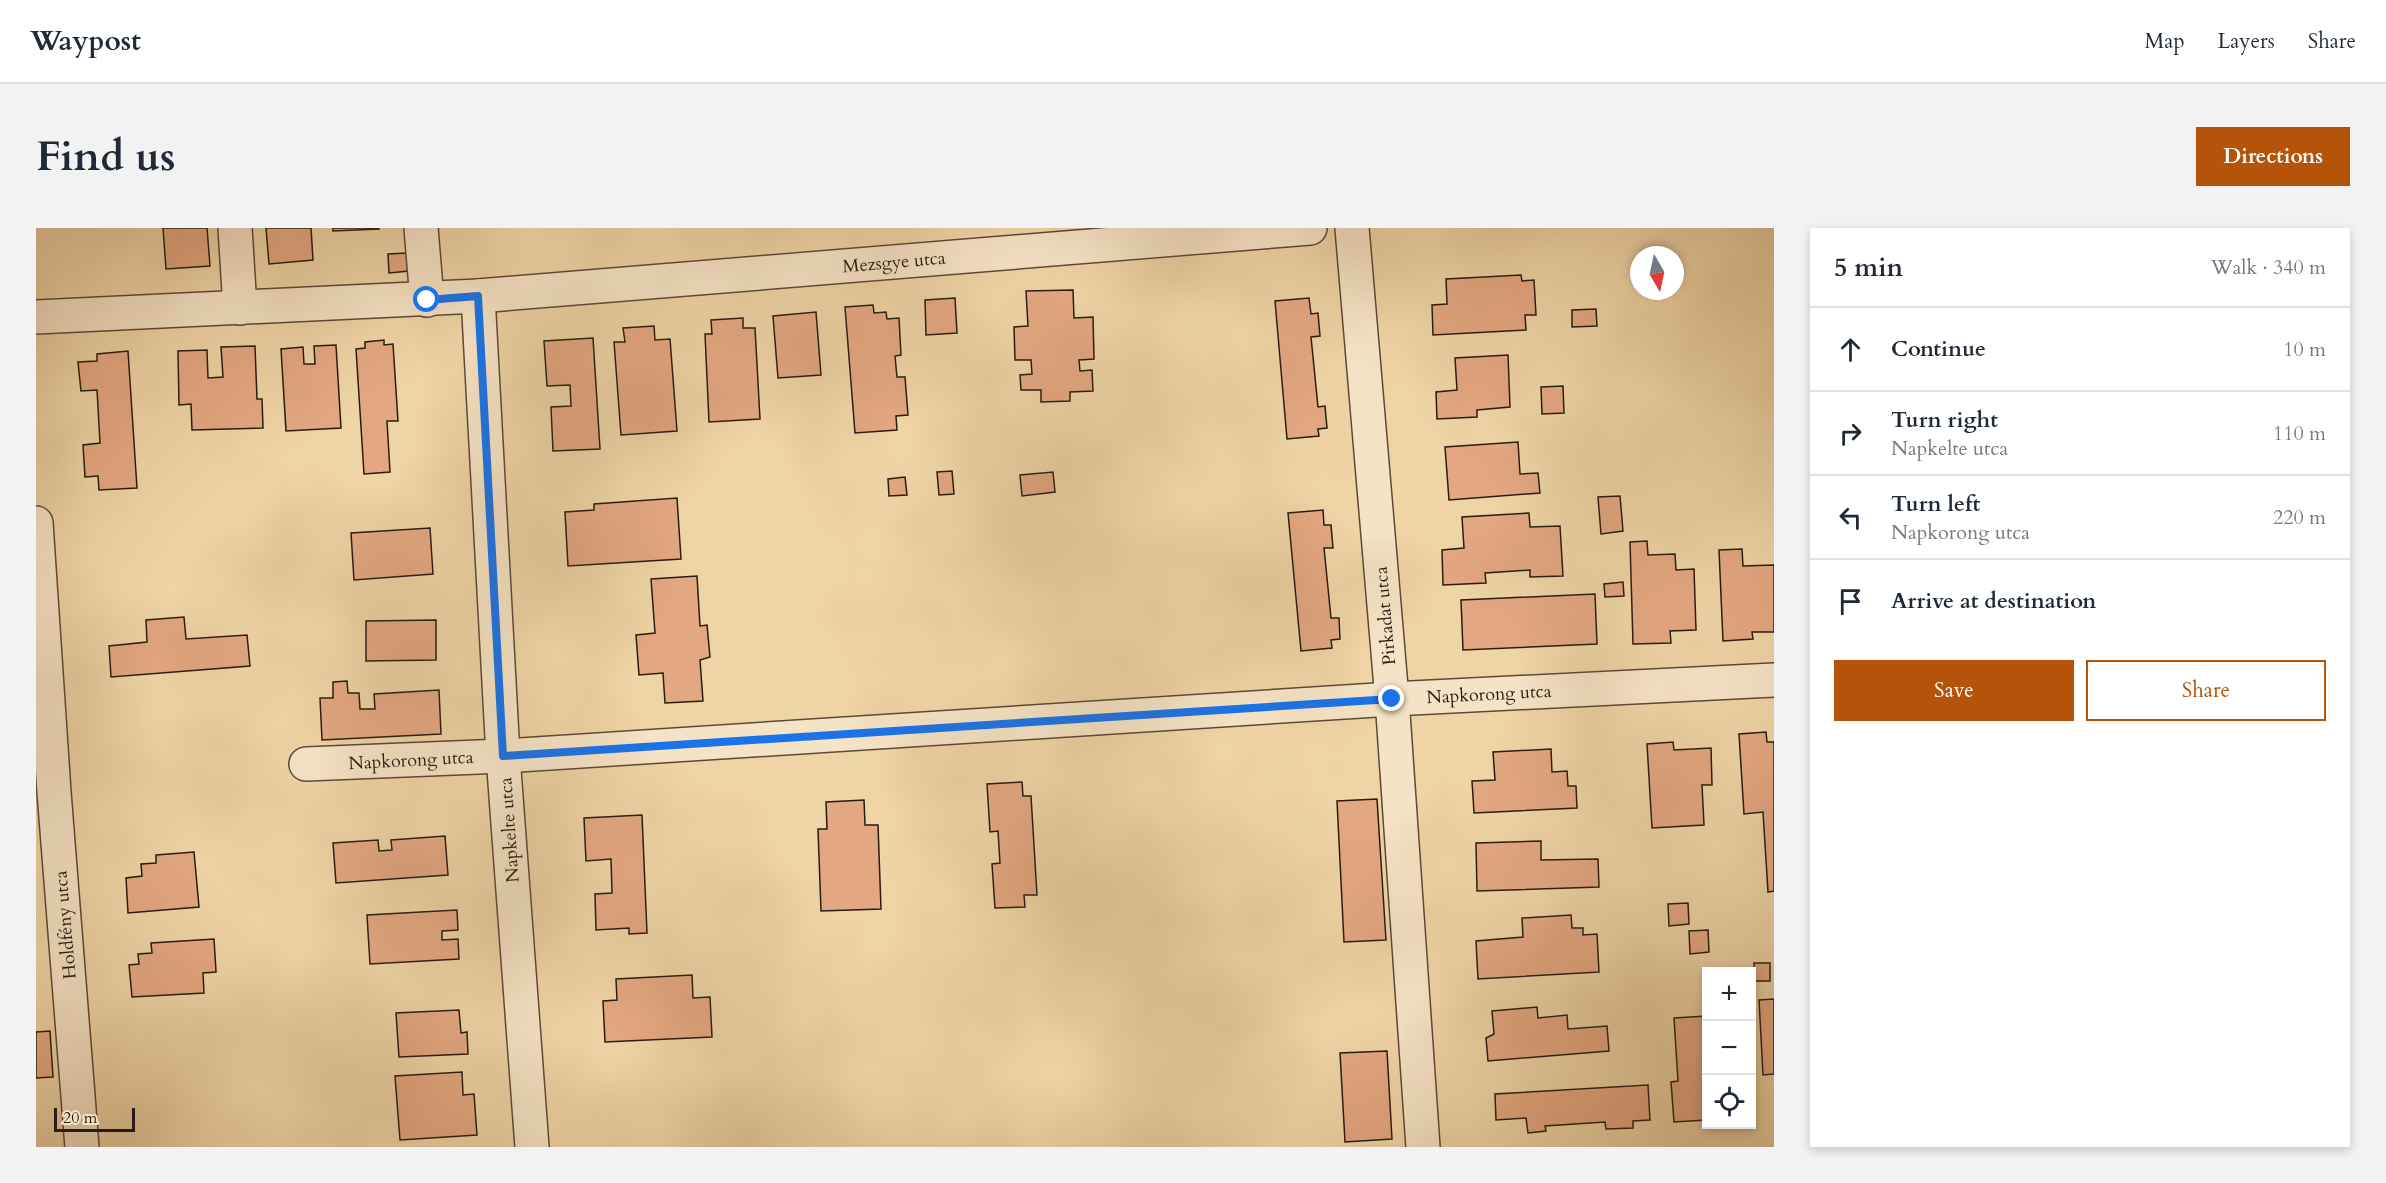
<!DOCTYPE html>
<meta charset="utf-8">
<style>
body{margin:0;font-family:Cardo,serif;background:#f2f2f3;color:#1f2937}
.controls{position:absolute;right:18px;bottom:18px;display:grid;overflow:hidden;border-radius:0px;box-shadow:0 3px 9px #0003}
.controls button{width:54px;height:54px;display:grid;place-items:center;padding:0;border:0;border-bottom:2px solid #e0e1e3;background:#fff;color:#1f2937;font:30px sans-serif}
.compass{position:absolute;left:1594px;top:18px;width:54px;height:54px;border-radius:50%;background:#fff;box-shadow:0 3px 9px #0003;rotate:171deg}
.scale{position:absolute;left:18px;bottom:15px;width:81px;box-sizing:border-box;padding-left:6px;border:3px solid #2a1c12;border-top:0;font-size:16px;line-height:21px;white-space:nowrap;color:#2a1c12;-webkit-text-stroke:4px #f5e3c5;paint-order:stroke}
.stop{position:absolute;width:18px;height:18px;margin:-14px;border:4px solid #1a73e8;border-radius:50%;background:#fff}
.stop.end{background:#1a73e8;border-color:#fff;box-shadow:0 2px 6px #0008}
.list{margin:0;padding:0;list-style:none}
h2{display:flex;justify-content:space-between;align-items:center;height:78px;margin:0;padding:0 24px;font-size:26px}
h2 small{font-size:20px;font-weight:400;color:#747a83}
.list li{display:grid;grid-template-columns:39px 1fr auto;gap:18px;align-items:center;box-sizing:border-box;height:84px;padding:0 24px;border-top:2px solid #e0e1e3}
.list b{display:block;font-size:22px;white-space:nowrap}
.list p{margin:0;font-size:20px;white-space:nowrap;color:#747a83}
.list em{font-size:20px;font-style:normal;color:#747a83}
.actions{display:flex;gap:12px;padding:18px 24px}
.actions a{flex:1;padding:14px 0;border:2px solid #b45309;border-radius:0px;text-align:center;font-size:21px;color:#b45309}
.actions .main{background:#b45309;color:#fff}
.icon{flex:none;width:33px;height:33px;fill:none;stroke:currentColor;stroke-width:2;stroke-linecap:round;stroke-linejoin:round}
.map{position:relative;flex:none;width:1738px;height:919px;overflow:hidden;border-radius:0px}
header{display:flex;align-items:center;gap:36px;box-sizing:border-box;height:84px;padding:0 30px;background:#fff;border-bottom:2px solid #e0e1e3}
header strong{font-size:28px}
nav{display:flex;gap:33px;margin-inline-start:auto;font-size:21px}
.intro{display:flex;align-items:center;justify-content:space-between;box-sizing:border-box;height:144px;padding:0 36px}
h1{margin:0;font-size:42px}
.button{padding:15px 27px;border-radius:0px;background:#b45309;color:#fff;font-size:21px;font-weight:700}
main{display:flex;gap:36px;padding:0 36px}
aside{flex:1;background:#fff;border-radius:0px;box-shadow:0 3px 9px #0003}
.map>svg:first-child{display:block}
.building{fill:#e3a781;stroke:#2a1c12;stroke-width:1.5}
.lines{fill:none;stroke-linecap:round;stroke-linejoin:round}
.street-casing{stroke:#5b4a37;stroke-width:36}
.street{stroke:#f5e3c5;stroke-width:33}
.route{stroke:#1a73e8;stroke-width:8}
.labels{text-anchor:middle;stroke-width:4.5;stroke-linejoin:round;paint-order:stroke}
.street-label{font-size:18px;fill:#2a1c12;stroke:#f5e3c5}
</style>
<header>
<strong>Waypost</strong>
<nav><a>Map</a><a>Layers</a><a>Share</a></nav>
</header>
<div class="intro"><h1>Find us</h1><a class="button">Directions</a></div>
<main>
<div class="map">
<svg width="1738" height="919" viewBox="0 0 1738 919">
<rect width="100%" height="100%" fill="#efd4a6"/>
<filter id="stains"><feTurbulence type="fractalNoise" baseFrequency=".00333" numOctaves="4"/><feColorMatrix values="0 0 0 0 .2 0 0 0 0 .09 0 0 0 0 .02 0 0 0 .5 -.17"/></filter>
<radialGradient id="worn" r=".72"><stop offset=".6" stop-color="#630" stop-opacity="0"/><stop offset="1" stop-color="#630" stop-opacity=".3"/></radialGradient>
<g class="building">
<polygon points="127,0 171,0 174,38 130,41"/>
<polygon points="230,0 275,0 277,32 233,36"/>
<polygon points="297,0 343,0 343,1 297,3"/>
<polygon points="371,25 373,43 353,45 352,26"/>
<polygon points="1485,47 1486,53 1498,52 1500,87 1489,87 1490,102 1397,107 1396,77 1411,76 1410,51"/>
<polygon points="1037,62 1038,90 1057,89 1058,131 1043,132 1044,143 1056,142 1057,163 1034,164 1034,173 1005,174 1005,162 985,162 984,147 996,146 995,132 979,132 978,99 992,98 990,63"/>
<polygon points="919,70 921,105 890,107 889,72"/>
<polygon points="1273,70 1275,86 1282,85 1284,108 1275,109 1282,179 1289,178 1291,200 1282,201 1283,208 1251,211 1239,73"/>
<polygon points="837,77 838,85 850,84 851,91 863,90 865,127 859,128 861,149 869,149 872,187 860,188 861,202 819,205 809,79"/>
<polygon points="1560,81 1561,98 1536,99 1536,82"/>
<polygon points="780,84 785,147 742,150 737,88"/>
<polygon points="707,90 707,100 719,100 724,191 673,194 669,106 676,106 675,92"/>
<polygon points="618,98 619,112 634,111 641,203 585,207 578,114 589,114 587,100"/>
<polygon points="557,110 564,221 517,223 515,179 535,178 534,157 511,158 508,113"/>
<polygon points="348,112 348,117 357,116 362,193 351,193 354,244 328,246 320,121 329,120 329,114"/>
<polygon points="300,117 305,200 250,203 245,121 267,119 268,136 279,136 278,118"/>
<polygon points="219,118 221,171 226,171 227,200 156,202 155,176 143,177 142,123 171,122 172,150 187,149 185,119"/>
<polygon points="92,123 101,260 63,262 62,248 49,249 47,217 64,215 61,162 45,163 42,134 61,133 61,126"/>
<polygon points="1472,127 1474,179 1441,182 1441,189 1401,191 1400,164 1421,162 1419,130"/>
<polygon points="1527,158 1528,185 1506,186 1505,159"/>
<polygon points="1482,214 1484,246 1502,245 1504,265 1413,272 1409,219"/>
<polygon points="916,243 918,266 903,267 901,244"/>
<polygon points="1017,244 1019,264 986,268 984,247"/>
<polygon points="869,249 871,267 853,268 852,251"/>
<polygon points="1584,268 1587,303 1565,306 1562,269"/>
<polygon points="641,270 645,331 532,338 529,284 558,282 558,276"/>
<polygon points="1287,282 1288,297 1295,297 1297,320 1288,320 1295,390 1303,390 1304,411 1295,412 1296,420 1265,423 1252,285"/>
<polygon points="1493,285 1494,299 1524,298 1527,348 1494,349 1494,342 1449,345 1450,355 1407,357 1406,322 1428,320 1426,289"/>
<polygon points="394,300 397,346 318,352 315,305"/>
<polygon points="1611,313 1612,327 1639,326 1640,342 1658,341 1660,402 1634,403 1635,415 1597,416 1594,314"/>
<polygon points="1706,321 1707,338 1738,337 1738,404 1716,404 1717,411 1687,413 1683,322"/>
<polygon points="661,348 664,398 671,397 674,429 664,432 667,473 629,475 627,445 603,447 600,407 619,405 615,351"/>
<polygon points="1587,354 1588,368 1569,369 1568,356"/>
<polygon points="1559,366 1561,416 1427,422 1425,372"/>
<polygon points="148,389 150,411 211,407 214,438 75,449 73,418 111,414 110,392"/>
<polygon points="400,392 400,432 330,433 330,393"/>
<polygon points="311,453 312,465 323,465 324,481 339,481 338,466 403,462 405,506 286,512 284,470 297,470 297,454"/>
<polygon points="1730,504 1731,514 1738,514 1738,663 1732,664 1727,584 1708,586 1703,506"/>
<polygon points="1637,514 1638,522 1675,520 1676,557 1666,557 1668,597 1616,600 1611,516"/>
<polygon points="1515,521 1516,544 1531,543 1532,558 1540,558 1541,580 1438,585 1436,553 1459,552 1457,524"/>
<polygon points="986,554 987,568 995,568 1001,667 988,667 989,679 959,680 956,636 964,635 962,603 954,604 951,556"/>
<polygon points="1341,571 1350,712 1308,714 1301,573"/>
<polygon points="828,572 829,597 842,597 845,681 785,683 782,601 791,601 790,574"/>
<polygon points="606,587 611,705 593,706 593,700 560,702 559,666 576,665 575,631 550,633 548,590"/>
<polygon points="409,608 412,647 300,655 297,615 342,612 343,623 356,622 355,612"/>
<polygon points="1505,613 1505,632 1562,631 1563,659 1441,663 1440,615"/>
<polygon points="158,624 163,679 92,685 90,650 106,648 105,636 120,635 120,627"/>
<polygon points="1652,675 1653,696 1633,698 1632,676"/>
<polygon points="421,682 422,702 406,703 406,712 422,711 423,731 334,736 331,687"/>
<polygon points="1535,687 1536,700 1547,700 1547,707 1561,706 1563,744 1442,751 1440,713 1487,709 1486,690"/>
<polygon points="1672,702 1673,724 1654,726 1653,703"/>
<polygon points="178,711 180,744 167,745 168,765 96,769 93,737 103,736 102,726 116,725 115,715"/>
<polygon points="1718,735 1734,735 1734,753 1719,753"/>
<polygon points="656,747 657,770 674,769 676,809 569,814 567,773 581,772 580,751"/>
<polygon points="1738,771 1738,846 1727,847 1723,772"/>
<polygon points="1501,779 1502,790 1531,787 1532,801 1571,798 1573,823 1452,833 1450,810 1458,806 1456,783"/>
<polygon points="423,782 425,805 431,804 432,826 363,829 360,785"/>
<polygon points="1670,788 1670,892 1638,894 1635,854 1642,853 1638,790"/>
<polygon points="14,803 17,849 0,850 0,804"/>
<polygon points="1351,823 1356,911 1309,914 1304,825"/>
<polygon points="426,844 427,867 438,866 441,907 364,912 359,848"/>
<polygon points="1612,857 1614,892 1597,893 1597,900 1570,901 1569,894 1509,898 1510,903 1492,905 1490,890 1460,892 1459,866"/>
</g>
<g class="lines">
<g class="street-casing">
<g id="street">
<polyline points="199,0 204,80"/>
<polyline points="385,0 391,72"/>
<polyline points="1316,0 1356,471 1387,919"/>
<polyline points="442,68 467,528 496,919"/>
<polyline points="0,89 442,68 1274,0"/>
<polyline points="0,295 18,564 46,919"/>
<polyline points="270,536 467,528 1356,471 1738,452"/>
</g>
</g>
<use href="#street" class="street"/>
</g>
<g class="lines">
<polyline class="route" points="391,72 442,68 467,528 1356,471"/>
</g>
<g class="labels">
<g class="street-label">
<text transform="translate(858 34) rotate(-5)" y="6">Mezsgye utca</text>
<text transform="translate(1349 388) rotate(-95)" y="6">Pirkadat utca</text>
<text transform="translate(1453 466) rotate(-3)" y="6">Napkorong utca</text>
<text transform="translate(375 532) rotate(-3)" y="6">Napkorong utca</text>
<text transform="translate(473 602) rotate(-94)" y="6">Napkelte utca</text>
<text transform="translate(29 697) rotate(-95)" y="6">Holdfény utca</text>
</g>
</g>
<rect width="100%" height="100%" filter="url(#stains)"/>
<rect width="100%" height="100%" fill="url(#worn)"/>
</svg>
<div class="controls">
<button>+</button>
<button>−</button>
<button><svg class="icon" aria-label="locate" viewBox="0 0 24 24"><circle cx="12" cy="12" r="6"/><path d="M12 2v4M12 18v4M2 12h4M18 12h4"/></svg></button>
</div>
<svg class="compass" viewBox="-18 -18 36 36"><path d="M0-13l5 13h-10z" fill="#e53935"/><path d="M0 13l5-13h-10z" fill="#747a83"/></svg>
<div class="scale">20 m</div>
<div class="stop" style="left:391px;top:72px"></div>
<div class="stop end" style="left:1356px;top:471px"></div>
</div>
<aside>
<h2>5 min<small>Walk · 340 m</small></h2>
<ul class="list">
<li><svg class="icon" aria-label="ahead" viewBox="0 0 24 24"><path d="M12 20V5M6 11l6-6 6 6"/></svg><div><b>Continue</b></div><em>10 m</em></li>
<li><svg class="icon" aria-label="right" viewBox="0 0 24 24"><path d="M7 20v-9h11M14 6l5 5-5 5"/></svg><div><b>Turn right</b><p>Napkelte utca</p></div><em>110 m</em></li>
<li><svg class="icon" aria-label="left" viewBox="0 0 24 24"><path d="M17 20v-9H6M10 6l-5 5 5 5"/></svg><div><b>Turn left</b><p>Napkorong utca</p></div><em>220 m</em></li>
<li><svg class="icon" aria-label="arrive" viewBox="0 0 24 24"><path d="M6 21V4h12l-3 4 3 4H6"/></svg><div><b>Arrive at destination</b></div></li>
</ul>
<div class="actions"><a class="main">Save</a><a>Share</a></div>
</aside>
</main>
